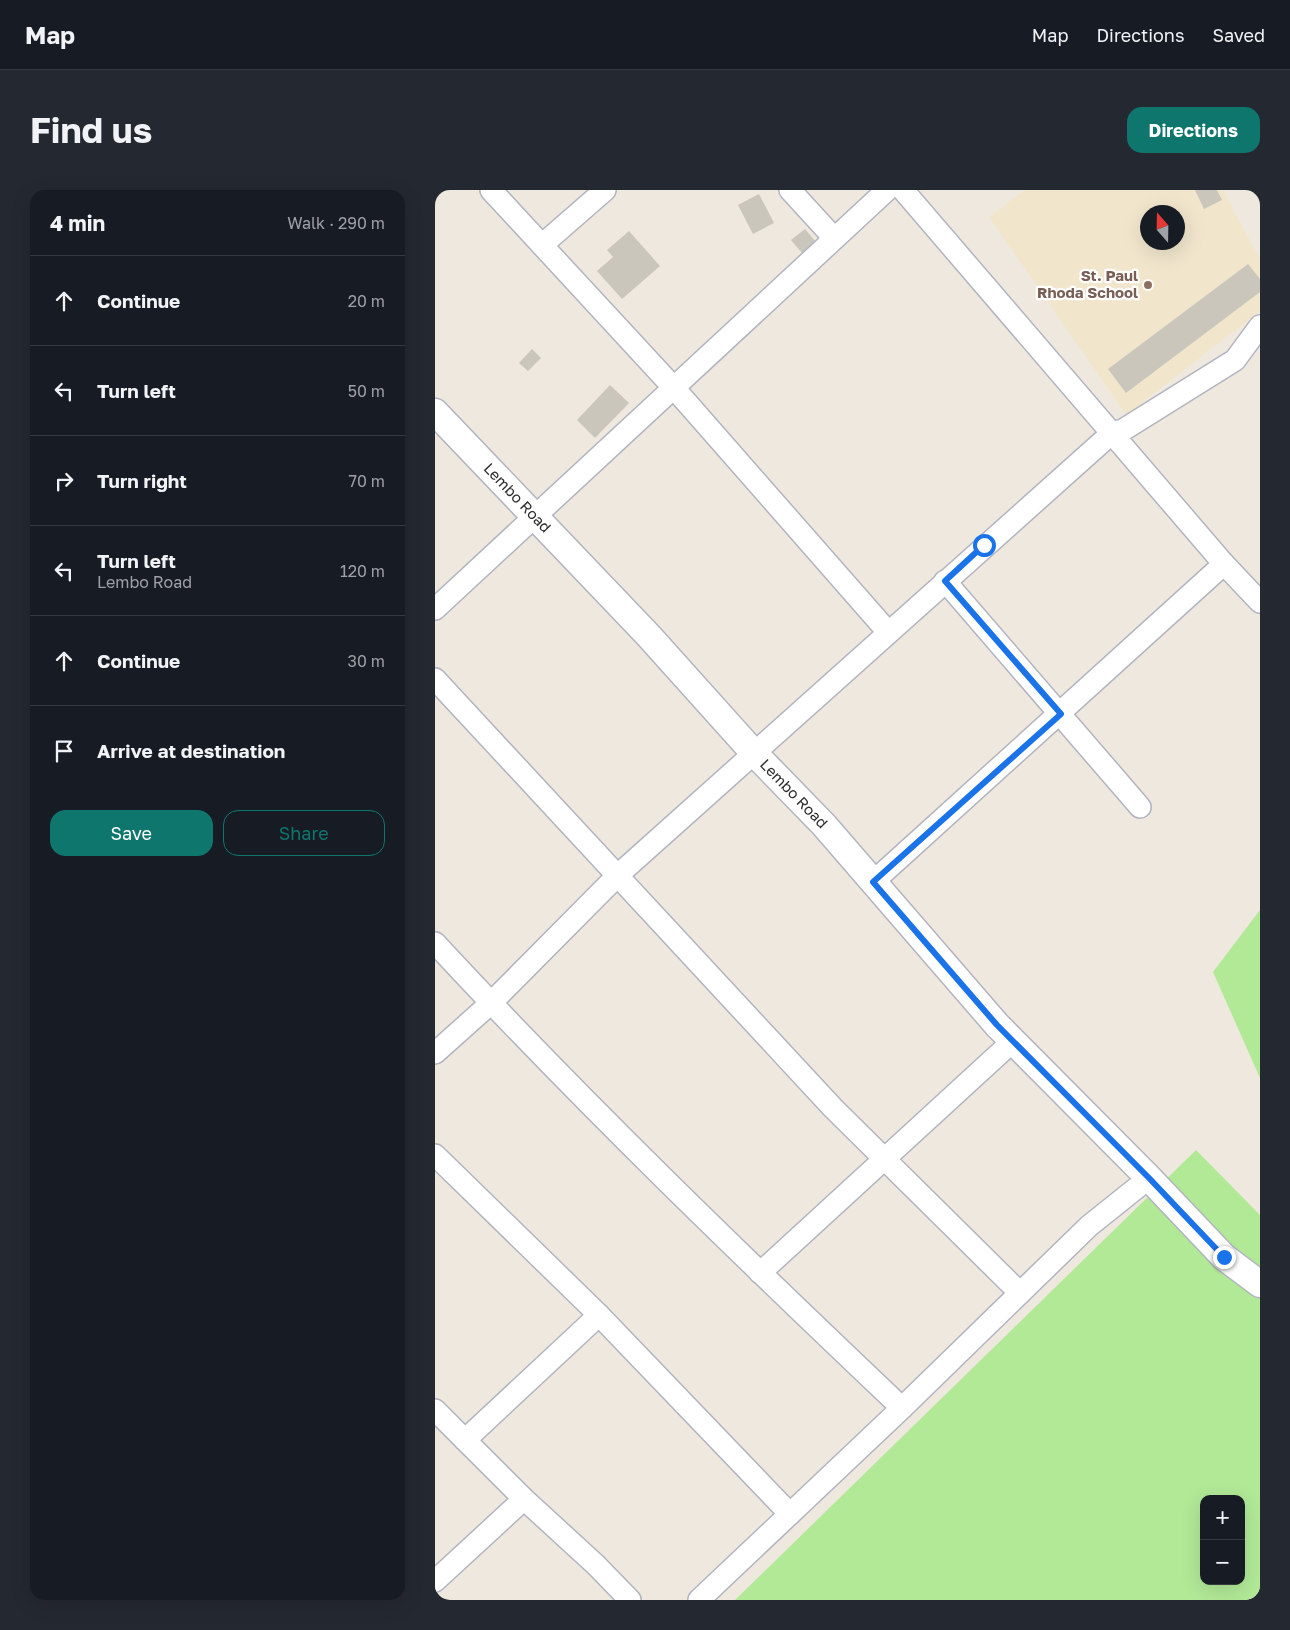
<!DOCTYPE html>
<meta charset="utf-8">
<style>
body{margin:0;font-family:"Golos Text",sans-serif;background:#242831;color:#f1f3f6}
.controls{position:absolute;right:15px;bottom:15px;display:grid;overflow:hidden;border-radius:10px;box-shadow:0 5px 20px #0002}
.controls button{width:45px;height:45px;display:grid;place-items:center;padding:0;border:0;border-bottom:1px solid #363941;background:#171b24;color:#f1f3f6;font:25px sans-serif}
.compass{position:absolute;left:705px;top:15px;width:45px;height:45px;border-radius:50%;background:#171b24;box-shadow:0 5px 20px #0002;rotate:340deg}
.stop{position:absolute;width:15px;height:15px;margin:-11px;border:4px solid #1a73e8;border-radius:50%;background:#fff}
.stop.end{background:#1a73e8;border-color:#fff;box-shadow:0 1px 5px #0008}
.list{margin:0;padding:0;list-style:none}
h2{display:flex;justify-content:space-between;align-items:center;height:65px;margin:0;padding:0 20px;font-size:21px}
h2 small{font-size:16px;font-weight:400;color:#9ea1a6}
.list li{display:grid;grid-template-columns:32px 1fr auto;gap:15px;align-items:center;box-sizing:border-box;height:90px;padding:0 20px;border-top:1px solid #363941}
.list b{display:block;font-size:19px;white-space:nowrap}
.list p{margin:0;font-size:16px;white-space:nowrap;color:#9ea1a6}
.list em{font-size:16px;font-style:normal;color:#9ea1a6}
.actions{display:flex;gap:10px;padding:15px 20px}
.actions a{flex:1;padding:11px 0;border:1px solid #0f766e;border-radius:15px;text-align:center;font-size:18px;color:#0f766e}
.actions .main{background:#0f766e;color:#fff}
.icon{flex:none;width:28px;height:28px;fill:none;stroke:currentColor;stroke-width:2;stroke-linecap:round;stroke-linejoin:round}
.map{position:relative;flex:none;width:825px;height:1410px;overflow:hidden;border-radius:15px}
header{display:flex;align-items:center;gap:30px;box-sizing:border-box;height:70px;padding:0 25px;background:#171b24;border-bottom:1px solid #363941}
header strong{font-size:24px}
nav{display:flex;gap:28px;margin-inline-start:auto;font-size:18px}
.intro{display:flex;align-items:center;justify-content:space-between;box-sizing:border-box;height:120px;padding:0 30px}
h1{margin:0;font-size:35px}
.button{padding:12px 22px;border-radius:15px;background:#0f766e;color:#fff;font-size:18px;font-weight:700}
main{display:flex;gap:30px;padding:0 30px}
aside{flex:1;background:#171b24;border-radius:15px;box-shadow:0 5px 20px #0002}
.map>svg:first-child{display:block}
.education{fill:#f1e6cc;fill-rule:evenodd}
.green{fill:#b1e997;fill-rule:evenodd}
.building{fill:#cac6bc}
.lines{fill:none;stroke-linecap:round;stroke-linejoin:round}
.minor-casing{stroke:#b2b4c1;stroke-width:24}
.tertiary-casing{stroke:#b2b4c1;stroke-width:29}
.minor{stroke:#fff;stroke-width:21}
.tertiary{stroke:#fff;stroke-width:26}
.route{stroke:#1a73e8;stroke-width:6}
.education-dot{fill:#8d6e63;stroke:#fff;stroke-width:2}
.labels{text-anchor:middle;stroke-width:4.5;stroke-linejoin:round;paint-order:stroke}
.education-label{font-size:15px;font-weight:bold;fill:#785e54;stroke:#fff;text-anchor:end}
.street-label{font-size:15px;fill:#2c2c2c;stroke:#fff}
</style>
<header>
<strong>Map</strong>
<nav><a>Map</a><a>Directions</a><a>Saved</a></nav>
</header>
<div class="intro"><h1>Find us</h1><a class="button">Directions</a></div>
<main>
<aside>
<h2>4 min<small>Walk · 290 m</small></h2>
<ul class="list">
<li><svg class="icon" aria-label="ahead" viewBox="0 0 24 24"><path d="M12 20V5M6 11l6-6 6 6"/></svg><div><b>Continue</b></div><em>20 m</em></li>
<li><svg class="icon" aria-label="left" viewBox="0 0 24 24"><path d="M17 20v-9H6M10 6l-5 5 5 5"/></svg><div><b>Turn left</b></div><em>50 m</em></li>
<li><svg class="icon" aria-label="right" viewBox="0 0 24 24"><path d="M7 20v-9h11M14 6l5 5-5 5"/></svg><div><b>Turn right</b></div><em>70 m</em></li>
<li><svg class="icon" aria-label="left" viewBox="0 0 24 24"><path d="M17 20v-9H6M10 6l-5 5 5 5"/></svg><div><b>Turn left</b><p>Lembo Road</p></div><em>120 m</em></li>
<li><svg class="icon" aria-label="ahead" viewBox="0 0 24 24"><path d="M12 20V5M6 11l6-6 6 6"/></svg><div><b>Continue</b></div><em>30 m</em></li>
<li><svg class="icon" aria-label="arrive" viewBox="0 0 24 24"><path d="M6 21V4h12l-3 4 3 4H6"/></svg><div><b>Arrive at destination</b></div></li>
</ul>
<div class="actions"><a class="main">Save</a><a>Share</a></div>
</aside>
<div class="map">
<svg width="825" height="1410" viewBox="0 0 825 1410">
<rect width="100%" height="100%" fill="#efe8de"/>
<path class="education" d="M 590,0 L 788,0 L 825,69 L 825,121 L 691,225 L 554,27 ZM 712,22 L 742,22 L 742,52 L 712,52 Z"/>
<g class="green">
<polygon points="825,720 825,888 778,782"/>
<path d="M 761,960 L 825,1025 L 825,1410 L 300,1410 ZM 769,1309 L 806,1309 L 806,1391 L 769,1391 Z"/>
</g>
<g class="building">
<polygon points="760,0 782,0 787,10 769,19"/>
<polygon points="324,4 339,33 318,44 303,15"/>
<polygon points="370,39 381,52 367,63 356,50"/>
<polygon points="194,41 225,76 187,109 162,81 178,67 172,60"/>
<polygon points="813,74 825,89 825,102 691,203 673,179"/>
<polygon points="97,159 106,168 93,181 84,173"/>
<polygon points="175,195 194,213 160,248 142,230"/>
</g>
<g class="lines">
<g class="minor-casing">
<g id="minor">
<polyline points="56,0 239,198 453,442"/>
<polyline points="355,0 399,48"/>
<polyline points="468,0 789,374 825,412"/>
<polyline points="107,55 170,0"/>
<polyline points="510,391 705,617"/>
<polyline points="0,419 452,0"/>
<polyline points="0,489 398,918 585,1103"/>
<polyline points="438,692 789,374"/>
<path d="M 0,753 C 149,914 308,1067 467,1218"/>
<polyline points="0,863 56,813 183,685 677,243 688,240 800,170 825,136"/>
<polyline points="0,965 164,1125 355,1324"/>
<polyline points="325,1083 578,851"/>
<polyline points="0,1220 89,1309 161,1375 195,1410"/>
<polyline points="30,1250 164,1125"/>
<polyline points="0,1391 89,1309"/>
<polyline points="264,1410 467,1218 654,1036 714,988"/>
</g>
</g>
<g class="tertiary-casing">
<g id="tertiary">
<path id="s1" d="M 0,222 L 213,445 L 319,563 L 389,635 L 562,835 L 714,988 L 789,1067 L 825,1094"/>
</g>
</g>
<use href="#minor" class="minor"/>
<use href="#tertiary" class="tertiary"/>
</g>
<g class="lines">
<polyline class="route" points="549,355 510,391 626,524 438,692 562,835 714,988 789,1067"/>
</g>
<circle class="education-dot" cx="713" cy="95" r="5"/>
<g class="labels">
<g class="education-label">
<text x="703" y="91">St. Paul<tspan x="703" dy="17">Rhoda School</tspan></text>
</g>
<g class="street-label">
<text dy="5" stroke="none"><textPath href="#s1" startOffset="119">Lembo Road</textPath></text>
<text dy="5" stroke="none"><textPath href="#s1" startOffset="524">Lembo Road</textPath></text>
</g>
</g>
</svg>
<div class="controls">
<button>+</button>
<button>−</button>
</div>
<svg class="compass" viewBox="-18 -18 36 36"><path d="M0-13l5 13h-10z" fill="#e53935"/><path d="M0 13l5-13h-10z" fill="#9ea1a6"/></svg>
<div class="stop" style="left:549px;top:355px"></div>
<div class="stop end" style="left:789px;top:1067px"></div>
</div>
</main>
